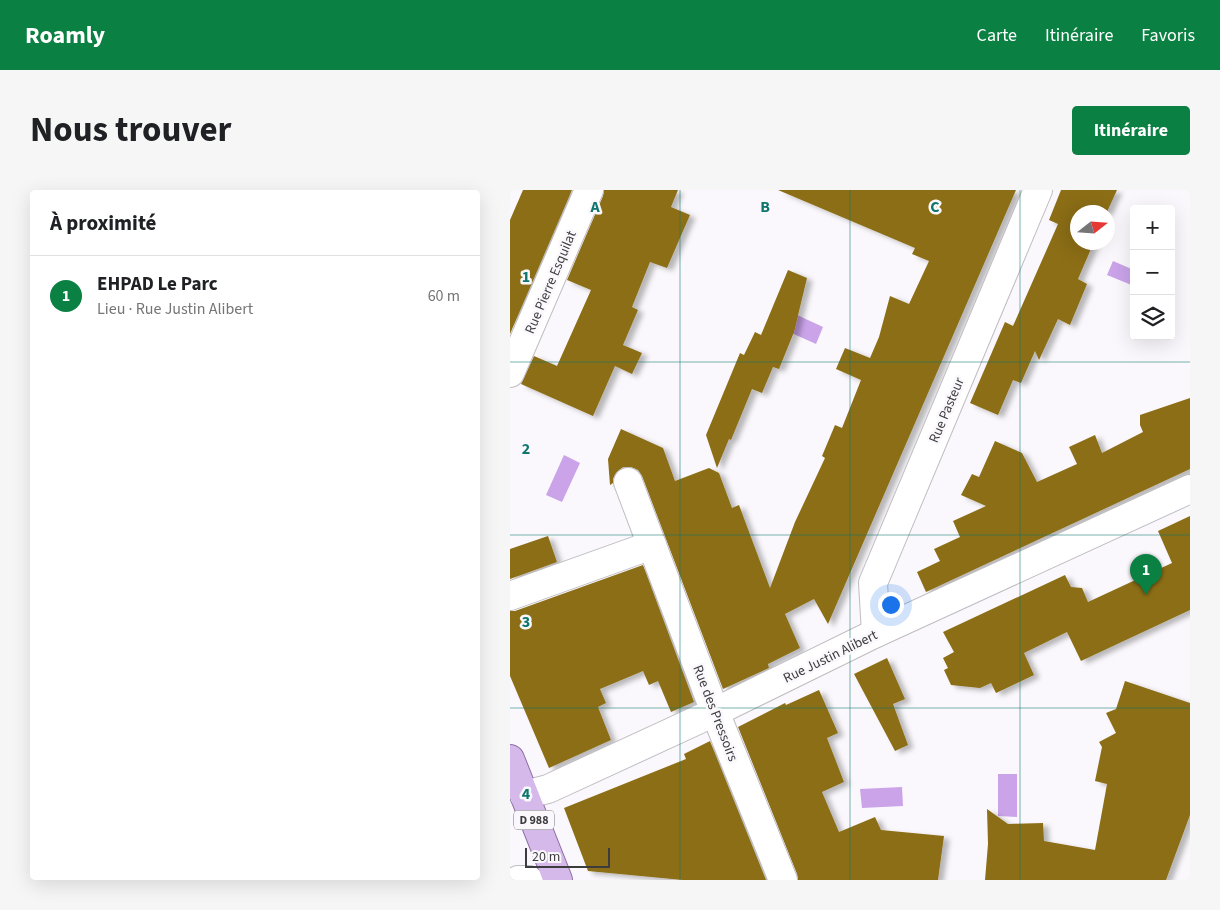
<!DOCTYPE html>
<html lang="fr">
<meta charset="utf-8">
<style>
body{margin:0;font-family:"Source Sans 3",sans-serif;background:#f6f6f6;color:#202124}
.controls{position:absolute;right:15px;top:15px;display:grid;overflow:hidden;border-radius:5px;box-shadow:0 5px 20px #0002}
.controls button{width:45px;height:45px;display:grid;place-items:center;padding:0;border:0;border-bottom:1px solid #e0e0e0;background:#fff;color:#202124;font:25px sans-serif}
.compass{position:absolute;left:560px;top:15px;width:45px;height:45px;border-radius:50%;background:#fff;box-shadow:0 5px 20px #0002;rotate:73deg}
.scale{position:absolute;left:15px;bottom:12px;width:85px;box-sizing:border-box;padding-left:5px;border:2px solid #3c3b3d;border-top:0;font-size:14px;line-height:18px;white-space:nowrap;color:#3c3b3d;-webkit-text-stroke:4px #faf8fc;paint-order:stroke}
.you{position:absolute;left:380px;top:414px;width:18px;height:18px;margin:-12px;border:4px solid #fff;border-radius:50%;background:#1a73e8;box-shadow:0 0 0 8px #1a73e833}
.badge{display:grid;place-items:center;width:32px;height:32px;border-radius:50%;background:#0b8043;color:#fff;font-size:16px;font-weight:700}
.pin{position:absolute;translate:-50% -41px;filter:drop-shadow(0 1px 2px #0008)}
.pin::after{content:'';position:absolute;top:26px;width:18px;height:15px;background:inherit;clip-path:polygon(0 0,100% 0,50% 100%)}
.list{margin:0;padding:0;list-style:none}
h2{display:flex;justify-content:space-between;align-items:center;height:65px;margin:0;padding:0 20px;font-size:21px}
h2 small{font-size:16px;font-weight:400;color:#757577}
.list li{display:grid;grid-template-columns:32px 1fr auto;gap:15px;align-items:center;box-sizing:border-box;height:80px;padding:0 20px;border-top:1px solid #e0e0e0}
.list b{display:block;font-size:19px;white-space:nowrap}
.list p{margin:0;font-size:16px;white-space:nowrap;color:#757577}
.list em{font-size:16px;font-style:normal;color:#757577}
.icon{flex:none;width:28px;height:28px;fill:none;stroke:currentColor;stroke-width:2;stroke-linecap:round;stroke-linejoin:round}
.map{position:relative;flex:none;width:680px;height:690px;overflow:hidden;border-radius:5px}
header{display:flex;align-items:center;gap:30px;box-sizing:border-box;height:70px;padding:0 25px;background:#0b8043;color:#fff}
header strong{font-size:24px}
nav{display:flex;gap:28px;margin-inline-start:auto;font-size:18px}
.intro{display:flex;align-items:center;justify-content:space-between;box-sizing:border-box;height:120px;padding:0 30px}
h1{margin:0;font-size:35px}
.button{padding:12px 22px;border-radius:5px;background:#0b8043;color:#fff;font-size:18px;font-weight:700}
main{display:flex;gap:30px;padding:0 30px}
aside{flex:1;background:#fff;border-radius:5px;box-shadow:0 5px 20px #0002}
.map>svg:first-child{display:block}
.water{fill:#caa3e9}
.building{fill:#8c6e16;filter:url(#shadow)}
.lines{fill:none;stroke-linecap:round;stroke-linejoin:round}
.minor-casing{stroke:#bfbdc1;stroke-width:30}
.major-casing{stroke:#8d6ea5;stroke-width:30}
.minor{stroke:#fff;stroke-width:28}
.major{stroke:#d5b9eb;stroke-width:28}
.grid{fill:none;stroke:#0f766e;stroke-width:1;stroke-opacity:0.55}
.labels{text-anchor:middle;stroke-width:5;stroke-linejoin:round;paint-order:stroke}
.shield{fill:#faf8fc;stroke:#757476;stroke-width:1}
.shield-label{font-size:12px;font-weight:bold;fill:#3c3b3d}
.street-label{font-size:14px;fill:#3c3b3d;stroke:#faf8fc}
.grid-label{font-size:16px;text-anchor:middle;font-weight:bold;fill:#0f766e;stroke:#faf8fc;stroke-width:5;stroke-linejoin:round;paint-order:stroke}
</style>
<header>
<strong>Roamly</strong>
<nav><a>Carte</a><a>Itinéraire</a><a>Favoris</a></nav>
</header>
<div class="intro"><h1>Nous trouver</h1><a class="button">Itinéraire</a></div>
<main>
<aside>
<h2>À proximité<small></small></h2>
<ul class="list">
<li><span class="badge">1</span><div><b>EHPAD Le Parc</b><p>Lieu · Rue Justin Alibert</p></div><em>60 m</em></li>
</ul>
</aside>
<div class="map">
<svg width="680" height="690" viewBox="0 0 680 690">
<defs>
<filter id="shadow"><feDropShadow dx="5.5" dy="3" stdDeviation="2.5" flood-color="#0004"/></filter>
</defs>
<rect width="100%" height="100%" fill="#faf8fc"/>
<g class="water">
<polygon points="603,71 624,80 624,96 597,85"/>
<polygon points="285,124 313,137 306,154 277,141"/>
<polygon points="54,265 70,273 52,312 36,305"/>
<polygon points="488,584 507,584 507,627 488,626"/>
<polygon points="392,597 393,616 352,618 350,599"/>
</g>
<g class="building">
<polygon points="13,0 62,0 0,144 0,30"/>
<polygon points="94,0 168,0 161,17 180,25 157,78 140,72 122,117 128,120 113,155 132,163 122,184 105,176 83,226 11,194 24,166 47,176 81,100 57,90 93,6"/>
<polygon points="268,0 506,0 318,434 304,409 275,424 290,458 258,474 259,478 213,499 132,286 128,280 121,277 113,277 106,283 103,289 103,293 100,295 98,269 111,239 153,258 165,291 199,278 209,283 222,318 229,315 260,398 285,332 315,268 312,266 325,235 332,238 351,190 326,179 335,158 360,168 369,147 380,106 399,114 419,71 402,64 405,58"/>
<polygon points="551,0 607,0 597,22 568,22 568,52 584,52 568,89 577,94 560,135 548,129 529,170 525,161 511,193 503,190 488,225 460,213 495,132 503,136 548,34 539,30"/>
<polygon points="278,80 297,88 284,142 269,179 263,177 252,203 242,199 221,250 219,249 207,278 196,245 230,163 234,165 245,142 251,145"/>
<polygon points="680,208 680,279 416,402 407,382 430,371 424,359 450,347 443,331 476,316 451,305 462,284 469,287 485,251 512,263 527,292 567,274 559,257 585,245 592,263 633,242 630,235 630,225"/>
<polygon points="680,326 680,420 571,471 557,442 514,463 524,485 486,503 481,493 470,498 441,495 434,480 438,478 433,468 444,462 433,442 555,385 561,397 572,398 578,412 662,373 648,341"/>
<polygon points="38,346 47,372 0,389 0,359"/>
<polygon points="133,375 184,512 161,522 148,491 139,495 133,481 90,499 96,513 88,517 101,550 39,578 0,486 0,421 5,421"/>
<polygon points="377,468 395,509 383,514 398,555 385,561 344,484"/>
<polygon points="615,491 680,513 680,625 656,690 475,690 478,654 477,619 498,634 533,633 534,651 585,660 597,594 585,591 592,557 589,552 606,543 596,523 606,519"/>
<polygon points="309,500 328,543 317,548 334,592 312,602 329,642 365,627 371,640 434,646 428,690 288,690 287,684 228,537 275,513 276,515"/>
<polygon points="200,551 256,690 173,690 78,681 54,618 176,569 174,564"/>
</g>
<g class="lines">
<g class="minor-casing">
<g id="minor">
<polyline points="0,183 79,0"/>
<polyline points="118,292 205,522 273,690"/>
<polyline points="0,406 142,355"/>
<polyline points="366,443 363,393 528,0"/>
<polyline points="14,605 38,599 205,522 366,443 680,299"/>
<polyline points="8,690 19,690"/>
</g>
</g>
<g class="major-casing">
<polyline id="major" points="0,569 48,690"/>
</g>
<use href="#minor" class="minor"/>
<use href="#major" class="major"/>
</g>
<path class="grid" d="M 170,0 L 170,690M 340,0 L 340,690M 510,0 L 510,690M 0,172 L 680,172M 0,345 L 680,345M 0,518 L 680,518"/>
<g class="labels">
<rect class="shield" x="4" y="620.5" width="40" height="19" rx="4"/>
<g class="shield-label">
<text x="24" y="634">D 988</text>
</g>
<g class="street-label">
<text transform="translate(40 92) rotate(-67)" y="5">Rue Pierre Esquilat</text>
<text transform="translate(436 220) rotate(-67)" y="5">Rue Pasteur</text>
<text transform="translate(320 466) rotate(-26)" y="5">Rue Justin Alibert</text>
<text transform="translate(206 523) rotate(69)" y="5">Rue des Pressoirs</text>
</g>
</g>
<g class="grid-label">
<text x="85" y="22">A</text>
<text x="255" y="22">B</text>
<text x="425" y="22">C</text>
<text x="16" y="92">1</text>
<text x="16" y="264">2</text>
<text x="16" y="437">3</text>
<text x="16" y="609">4</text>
</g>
</svg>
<div class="controls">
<button>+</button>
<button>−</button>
<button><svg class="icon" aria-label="layers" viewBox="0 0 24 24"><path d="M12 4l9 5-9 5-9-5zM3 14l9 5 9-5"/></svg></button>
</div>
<svg class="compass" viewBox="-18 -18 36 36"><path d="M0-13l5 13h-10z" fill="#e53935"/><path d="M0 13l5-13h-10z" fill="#757577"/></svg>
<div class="scale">20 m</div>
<div class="you"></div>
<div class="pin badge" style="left:636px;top:405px">1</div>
</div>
</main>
